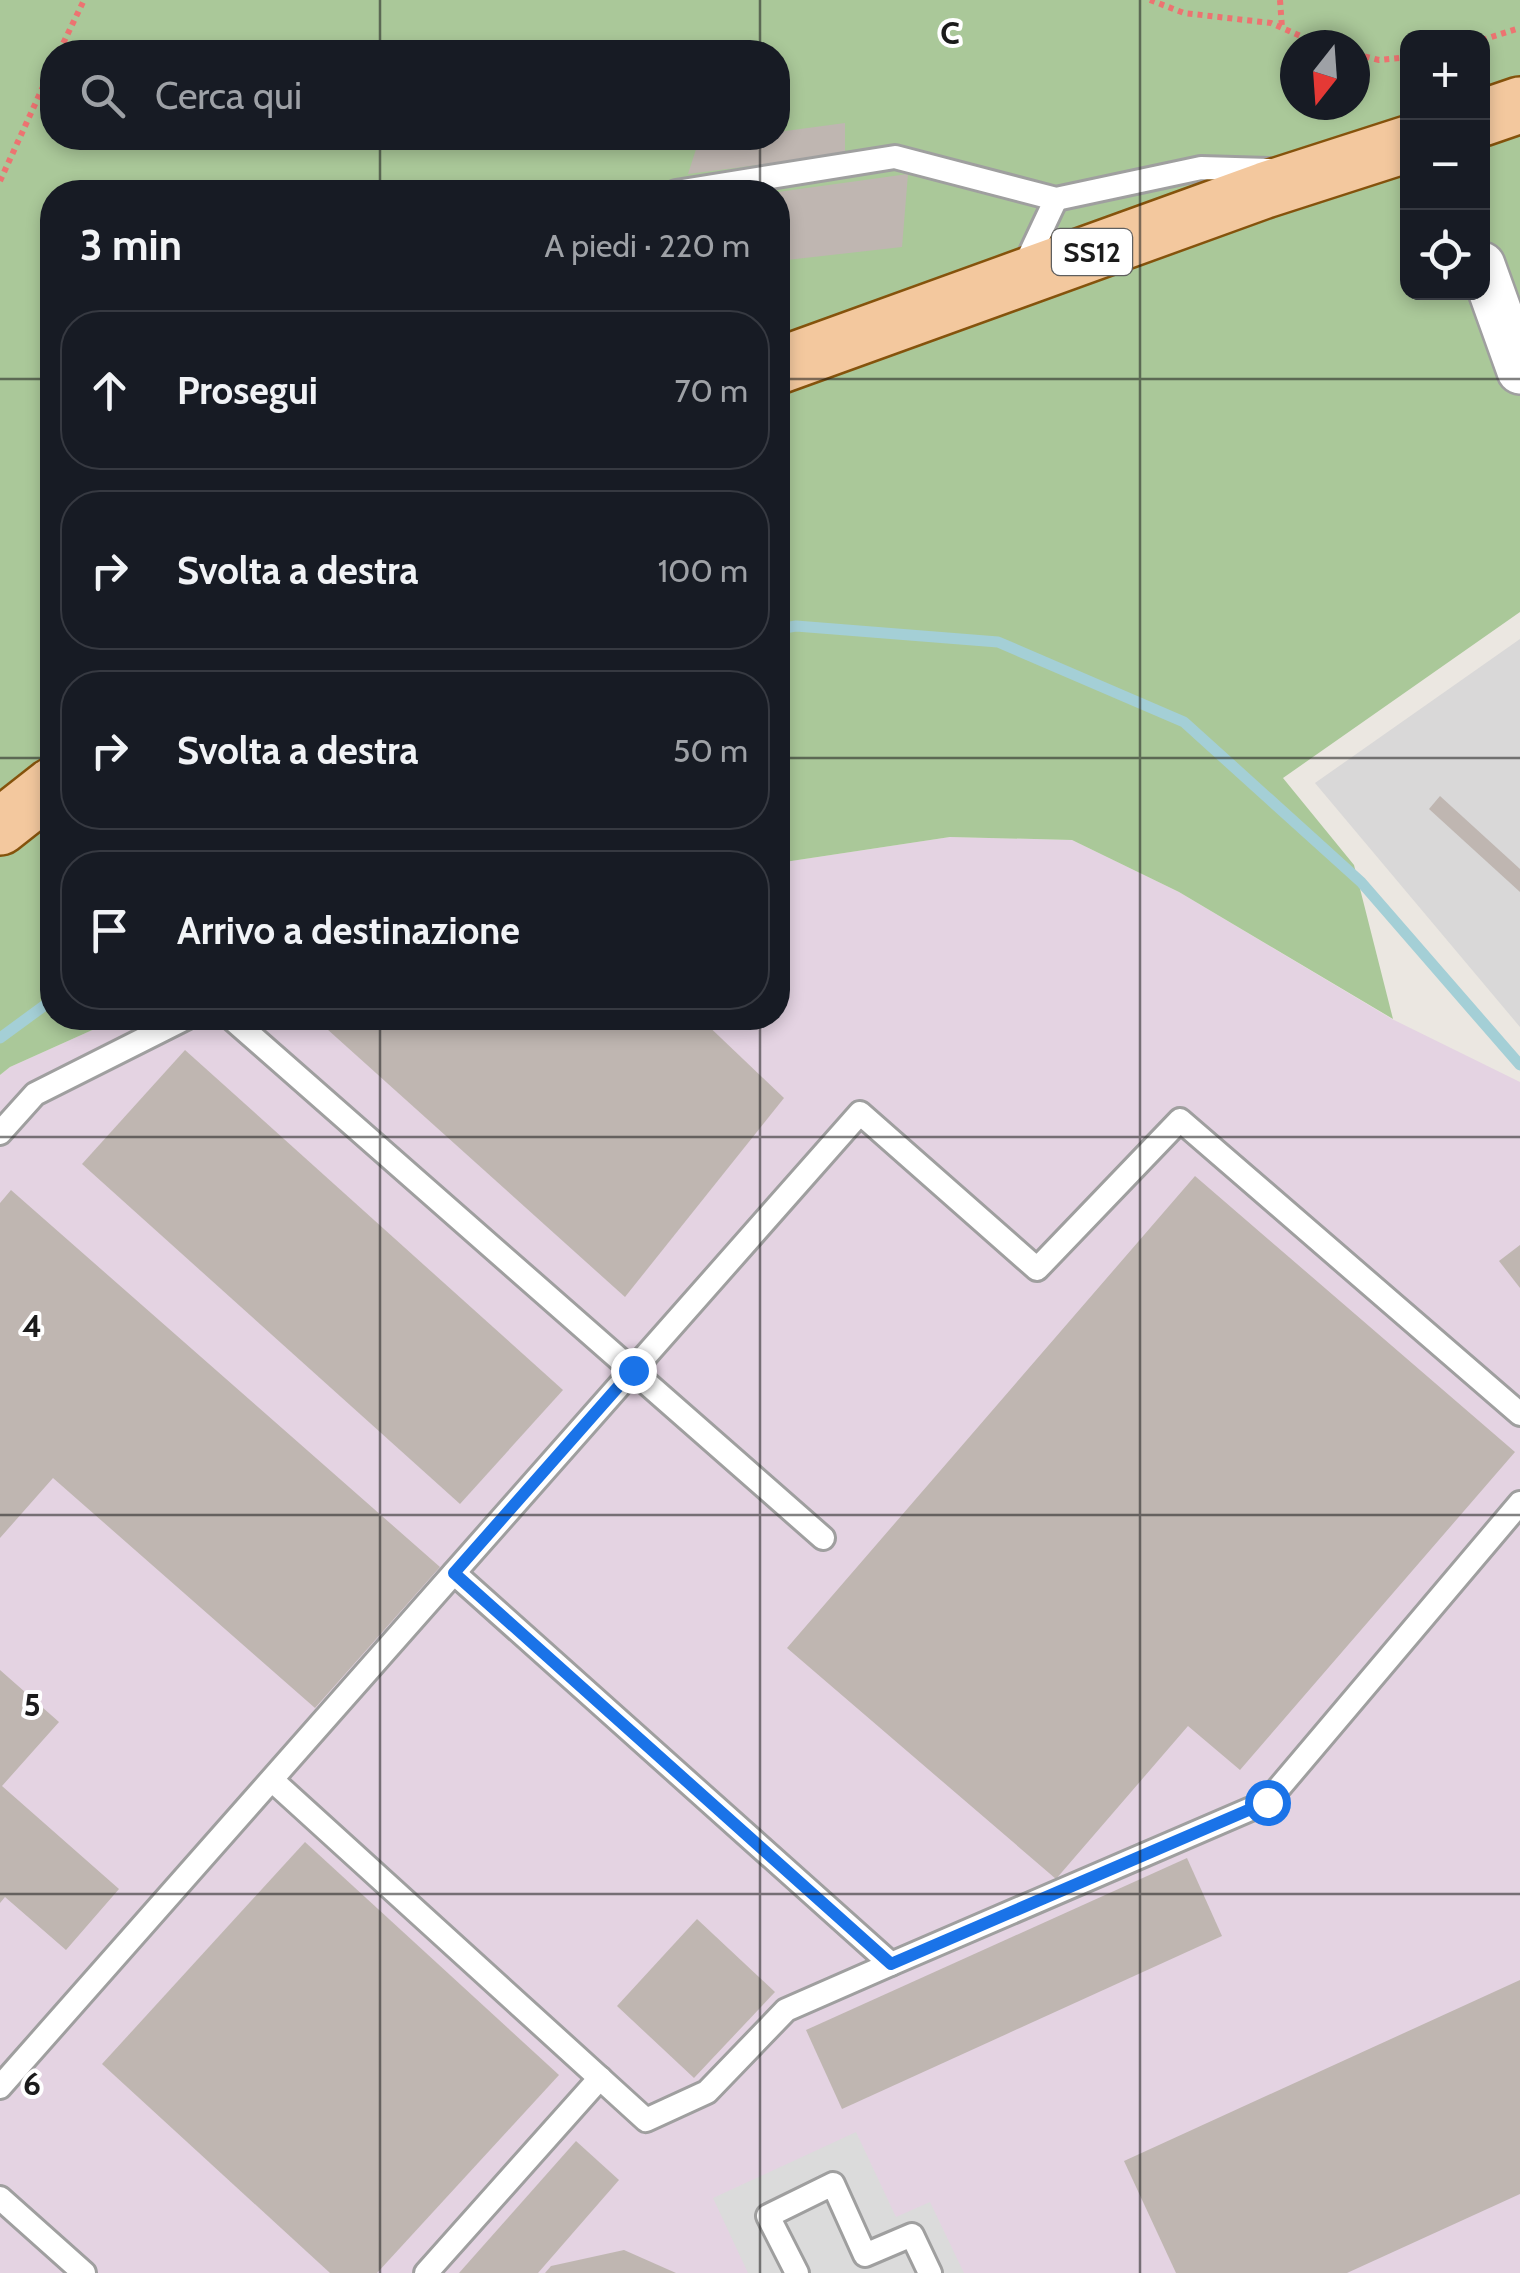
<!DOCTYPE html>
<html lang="it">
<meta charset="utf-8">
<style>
body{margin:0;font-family:Cabin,sans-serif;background:#242831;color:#f1f3f6}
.controls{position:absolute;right:30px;top:30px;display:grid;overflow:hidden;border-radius:20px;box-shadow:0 5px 15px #0003}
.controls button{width:90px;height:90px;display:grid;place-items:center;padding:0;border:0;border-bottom:2px solid #363941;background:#171b24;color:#f1f3f6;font:50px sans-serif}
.compass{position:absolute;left:1280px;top:30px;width:90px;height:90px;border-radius:50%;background:#171b24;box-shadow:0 5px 15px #0003;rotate:197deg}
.stop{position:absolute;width:30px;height:30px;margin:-22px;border:8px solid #1a73e8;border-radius:50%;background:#fff}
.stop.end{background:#1a73e8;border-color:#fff;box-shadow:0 2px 10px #0008}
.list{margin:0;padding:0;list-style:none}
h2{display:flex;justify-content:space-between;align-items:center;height:130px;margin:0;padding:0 40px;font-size:42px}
h2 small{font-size:32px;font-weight:400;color:#9ea1a6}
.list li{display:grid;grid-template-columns:65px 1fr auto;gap:30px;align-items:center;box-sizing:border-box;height:160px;margin:0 20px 20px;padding:0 20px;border:2px solid #363941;border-radius:40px}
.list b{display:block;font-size:38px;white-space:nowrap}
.list em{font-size:32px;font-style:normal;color:#9ea1a6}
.icon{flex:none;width:55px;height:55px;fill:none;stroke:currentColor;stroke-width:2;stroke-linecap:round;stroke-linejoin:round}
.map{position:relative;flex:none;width:1520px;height:2273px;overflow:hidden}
.search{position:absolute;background:#171b24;box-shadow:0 5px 15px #0003;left:40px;top:40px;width:750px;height:110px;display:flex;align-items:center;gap:25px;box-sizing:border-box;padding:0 35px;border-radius:40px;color:#9ea1a6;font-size:38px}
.panel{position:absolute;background:#171b24;box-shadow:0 5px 15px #0003;left:40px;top:180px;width:750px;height:850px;border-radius:40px}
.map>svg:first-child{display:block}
.residential{fill:#d9d8d8}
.industrial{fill:#e4d3e2}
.forest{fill:#aac899;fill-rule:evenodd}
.parking{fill:#dbdbdb}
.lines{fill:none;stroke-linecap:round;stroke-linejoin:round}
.stream{stroke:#a4cfd6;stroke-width:11}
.building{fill:#bfb6b1}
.lane-casing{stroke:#9f9f9f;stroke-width:28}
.street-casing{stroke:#9f9f9f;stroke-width:50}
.primary-casing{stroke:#85530c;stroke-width:60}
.path{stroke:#ed7371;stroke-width:6;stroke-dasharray:5 5;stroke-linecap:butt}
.lane{stroke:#fff;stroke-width:22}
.street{stroke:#fff;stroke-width:45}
.primary{stroke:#f3c89e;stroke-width:55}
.route{stroke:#1a73e8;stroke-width:12}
.grid{fill:none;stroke:#1b1b1b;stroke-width:2.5;stroke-opacity:0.55}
.labels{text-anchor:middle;stroke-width:8;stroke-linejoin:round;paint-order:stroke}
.shield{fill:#fff;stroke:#5f5f5f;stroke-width:2.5}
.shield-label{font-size:28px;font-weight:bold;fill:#1b1b1b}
.grid-label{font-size:32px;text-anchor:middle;font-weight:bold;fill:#1b1b1b;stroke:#fff;stroke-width:8;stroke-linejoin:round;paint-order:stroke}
</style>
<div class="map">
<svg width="1520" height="2273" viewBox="0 0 1520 2273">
<rect width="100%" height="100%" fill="#ebe7e1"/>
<polygon class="residential" points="1520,639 1520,1027 1315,783"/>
<polygon class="industrial" points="950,837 1072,840 1179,892 1392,1019 1520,1082 1520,2273 0,2273 0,1075 10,1067 119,1018 778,1018 778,863"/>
<path class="forest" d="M 0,0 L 1520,0 L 1520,612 L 1283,778 L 1354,865 L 1393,1019 L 1179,892 L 1072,840 L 950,837 L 778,863 L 778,192 L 52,192 L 52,1018 L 119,1018 L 10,1067 L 0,1075 ZM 1408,38 L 1482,38 L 1482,292 L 1408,292 ZM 1295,45 L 1355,45 L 1355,105 L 1295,105 ZM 52,52 L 778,52 L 778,138 L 52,138 Z"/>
<polygon class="parking" points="856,2132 896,2217 930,2202 964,2273 748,2273 713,2198"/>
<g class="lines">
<g class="stream">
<polyline points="778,629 796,626 998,642 1184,722 1361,882 1520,1065"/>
<polyline points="0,1038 52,1000"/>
</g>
</g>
<g class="building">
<polygon points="845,123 845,154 688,174 698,143 737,138 778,138 778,132"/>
<polygon points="908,174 902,247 778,261 778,192"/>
<polygon points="1440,796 1520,869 1520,892 1429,809"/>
<polygon points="338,1018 700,1018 784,1098 625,1297 327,1029"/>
<polygon points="185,1050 563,1390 460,1504 82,1164"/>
<polygon points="1195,1176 1515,1452 1240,1770 1188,1726 1056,1879 787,1648"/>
<polygon points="11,1190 440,1567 315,1708 53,1478 0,1538 0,1203"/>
<polygon points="1520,1245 1520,1288 1499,1261"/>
<polygon points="0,1670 59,1722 2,1786 119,1889 66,1950 5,1897 0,1903"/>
<polygon points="305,1842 559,2075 377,2273 330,2273 102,2064"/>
<polygon points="1187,1858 1222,1936 842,2109 806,2030"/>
<polygon points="697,1919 775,1992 694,2078 617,2006"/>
<polygon points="1520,1980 1520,2194 1347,2273 1176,2273 1124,2161"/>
<polygon points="576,2141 619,2180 538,2273 459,2273"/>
<polygon points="624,2250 676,2273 545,2273 551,2266"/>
</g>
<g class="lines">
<g class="lane-casing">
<g id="lane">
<polyline points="676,192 895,157 1056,199 1201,168 1269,170"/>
<polyline points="1022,271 1056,199"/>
<polyline points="231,1018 823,1538"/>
<polyline points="0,1133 35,1094 186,1018"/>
<polyline points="454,1573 891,1964 1267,1802 1520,1503"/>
<polyline points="272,1780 646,2120 707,2092 786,2010 891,1964"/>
<polyline points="0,2087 860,1113 1037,1269 1180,1120 1520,1414"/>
<polyline points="0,2198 84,2273"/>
<polyline points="426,2273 600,2078"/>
<polyline points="797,2273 768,2216 833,2184 865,2255 912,2235 930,2273"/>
</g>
</g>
<g class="street-casing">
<polyline id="street" points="1482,265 1520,371"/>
</g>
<g class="primary-casing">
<g id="primary">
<polyline points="1482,118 1520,105"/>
<polyline points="778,366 1265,190 1408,144"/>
<polyline points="0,827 52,786"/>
</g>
</g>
<g class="path">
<polyline points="1150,0 1184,13 1271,23 1321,45"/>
<polyline points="1280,0 1282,28"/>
<polyline points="1482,40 1520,28"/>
<polyline points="59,52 84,0"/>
<polyline points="1355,54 1379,60 1408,57"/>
<polyline points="0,181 52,67"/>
</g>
<use href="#lane" class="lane"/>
<use href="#street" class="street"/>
<use href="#primary" class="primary"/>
</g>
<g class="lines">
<polyline class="route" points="633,1370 454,1573 891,1964 1267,1802"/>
</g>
<path class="grid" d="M 380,0 L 380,52M 760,0 L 760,52M 1140,0 L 1140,2273M 380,138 L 380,192M 760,138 L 760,192M 0,379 L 52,379M 778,379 L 1520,379M 0,758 L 52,758M 778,758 L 1520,758M 380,1018 L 380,2273M 760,1018 L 760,2273M 0,1137 L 1520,1137M 0,1515 L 1520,1515M 0,1894 L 1520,1894"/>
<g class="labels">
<rect class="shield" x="1052" y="229" width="80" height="46" rx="8"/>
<g class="shield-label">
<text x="1092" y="262">SS12</text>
</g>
</g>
<g class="grid-label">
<text x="950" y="44">C</text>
<text x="32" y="1337">4</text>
<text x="32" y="1716">5</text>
<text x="32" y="2095">6</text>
</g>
</svg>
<div class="controls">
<button>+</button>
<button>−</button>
<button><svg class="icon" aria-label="locate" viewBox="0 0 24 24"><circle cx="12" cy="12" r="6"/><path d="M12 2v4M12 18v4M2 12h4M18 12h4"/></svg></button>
</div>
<svg class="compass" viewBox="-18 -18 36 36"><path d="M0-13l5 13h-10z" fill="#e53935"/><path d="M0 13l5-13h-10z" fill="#9ea1a6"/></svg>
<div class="stop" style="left:1267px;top:1802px"></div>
<div class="stop end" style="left:633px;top:1370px"></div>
<div class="search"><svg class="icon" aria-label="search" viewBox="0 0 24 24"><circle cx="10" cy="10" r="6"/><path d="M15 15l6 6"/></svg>Cerca qui</div>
<section class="panel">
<h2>3 min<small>A piedi · 220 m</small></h2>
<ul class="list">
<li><svg class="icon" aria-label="ahead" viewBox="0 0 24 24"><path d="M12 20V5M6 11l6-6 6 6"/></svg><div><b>Prosegui</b></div><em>70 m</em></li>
<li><svg class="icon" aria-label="right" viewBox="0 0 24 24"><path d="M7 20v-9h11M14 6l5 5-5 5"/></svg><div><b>Svolta a destra</b></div><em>100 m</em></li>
<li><svg class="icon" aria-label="right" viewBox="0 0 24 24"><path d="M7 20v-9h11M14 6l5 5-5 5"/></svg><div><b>Svolta a destra</b></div><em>50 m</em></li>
<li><svg class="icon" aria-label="arrive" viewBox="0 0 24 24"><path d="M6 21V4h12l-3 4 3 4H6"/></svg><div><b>Arrivo a destinazione</b></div></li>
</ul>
</section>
</div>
